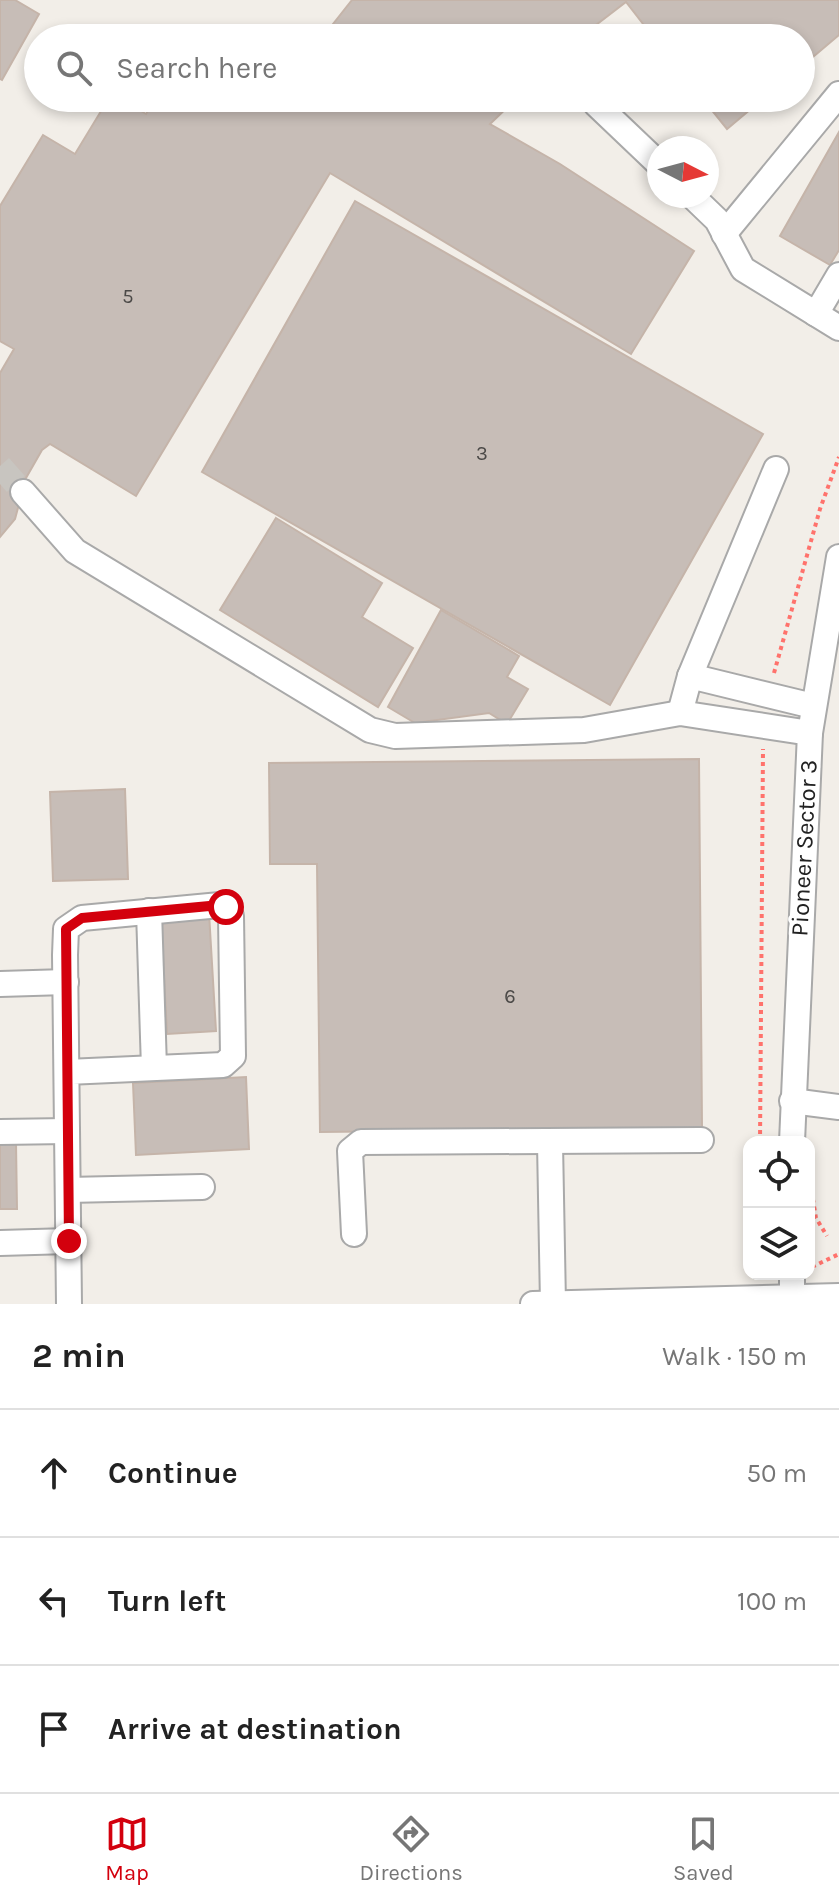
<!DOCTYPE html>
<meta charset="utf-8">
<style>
body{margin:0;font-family:Karla,sans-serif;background:#f2f2f2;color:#222}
.controls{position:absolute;right:24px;bottom:24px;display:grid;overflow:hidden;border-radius:16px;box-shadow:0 4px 12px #0003}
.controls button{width:72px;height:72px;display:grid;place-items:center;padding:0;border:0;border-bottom:2px solid #e0e0e0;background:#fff;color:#222;font:40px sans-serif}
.compass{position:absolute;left:647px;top:136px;width:72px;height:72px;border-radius:50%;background:#fff;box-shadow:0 4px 12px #0003;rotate:96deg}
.stop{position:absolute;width:24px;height:24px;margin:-18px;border:6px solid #d3000d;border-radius:50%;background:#fff}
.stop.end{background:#d3000d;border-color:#fff;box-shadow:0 2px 8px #0008}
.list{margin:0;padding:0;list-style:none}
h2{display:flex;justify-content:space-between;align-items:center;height:104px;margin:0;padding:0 32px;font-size:34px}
h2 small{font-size:26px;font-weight:400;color:#767676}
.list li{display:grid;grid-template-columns:52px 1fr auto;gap:24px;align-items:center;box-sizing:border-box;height:128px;padding:0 32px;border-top:2px solid #e0e0e0}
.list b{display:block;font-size:30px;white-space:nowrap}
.list em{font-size:26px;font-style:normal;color:#767676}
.icon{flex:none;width:44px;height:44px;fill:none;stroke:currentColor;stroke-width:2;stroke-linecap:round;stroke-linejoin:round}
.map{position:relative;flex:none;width:839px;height:1304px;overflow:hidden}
.search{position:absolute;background:#fff;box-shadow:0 4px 12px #0003;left:24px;right:24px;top:24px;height:88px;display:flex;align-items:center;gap:20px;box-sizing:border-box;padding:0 28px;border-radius:44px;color:#767676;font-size:30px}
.sheet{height:488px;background:#fff}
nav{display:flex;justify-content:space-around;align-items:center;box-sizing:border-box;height:112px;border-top:2px solid #e0e0e0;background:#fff;font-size:22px;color:#767676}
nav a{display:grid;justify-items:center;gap:4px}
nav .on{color:#d3000d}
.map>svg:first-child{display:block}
.building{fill:#c7bdb7;stroke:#c5b4a9;stroke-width:2}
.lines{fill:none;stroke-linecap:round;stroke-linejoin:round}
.minor-tunnel{stroke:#c8c5c0;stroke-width:24;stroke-dasharray:24 12;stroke-linecap:butt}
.minor-casing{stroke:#a9a9a9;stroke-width:28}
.path{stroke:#ff726c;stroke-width:4;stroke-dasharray:4 4;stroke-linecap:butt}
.minor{stroke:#fff;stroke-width:24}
.route{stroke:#d3000d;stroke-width:10}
.labels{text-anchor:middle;stroke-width:7;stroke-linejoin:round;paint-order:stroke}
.number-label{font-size:20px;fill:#4b4947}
.street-label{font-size:24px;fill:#222;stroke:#fff}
</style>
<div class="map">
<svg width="839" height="1304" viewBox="0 0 839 1304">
<rect width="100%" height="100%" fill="#f2eee8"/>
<g class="building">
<polygon points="0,0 15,0 39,14 2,80 0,79"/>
<polygon points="352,0 839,0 839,35 801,67 801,38 654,38 626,2 579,38 322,38"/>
<polygon points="109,98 120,98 146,114 156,98 251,98 269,109 274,98 517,98 490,124 560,164 694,251 631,354 330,173 136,496 50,444 42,450 26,478 15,519 0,537 0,373 14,349 0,341 0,206 43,135 75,154"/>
<polygon points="702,98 764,98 727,129"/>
<polygon points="839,132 839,250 830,265 780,236"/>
<polygon points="355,201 763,434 610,705 202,472"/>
<polygon points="276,518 382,583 362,617 413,648 378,707 220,610"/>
<polygon points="441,610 519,656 507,677 528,689 507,724 489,713 415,723 388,707"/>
<polygon points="699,759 702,1128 320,1132 317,864 270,864 269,763"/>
<polygon points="125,789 128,879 53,881 50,792"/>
<polygon points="209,913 216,1031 167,1034 161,916"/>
<polygon points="246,1077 249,1149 136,1155 133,1083"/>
<polygon points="0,1143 16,1143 17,1209 0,1209"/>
</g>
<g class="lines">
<polyline class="minor-tunnel" points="0,466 23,492"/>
<g class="minor-casing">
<g id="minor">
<polyline points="596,104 659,164"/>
<polyline points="692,196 717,220 743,269 839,328"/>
<polyline points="724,234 839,94"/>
<polyline points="816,314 839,275"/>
<polyline points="23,492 75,551 370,730 395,736 584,730 680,713 810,733"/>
<polyline points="690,676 813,706"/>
<polyline points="680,713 690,676 776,469"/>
<polyline points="149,911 154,1068"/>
<polyline points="0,984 66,982"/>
<polyline points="67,1072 223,1065 233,1056 231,916 226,907 220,905 82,918 66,929 65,955 69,1304"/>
<polyline points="792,1101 839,1107"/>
<polyline points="0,1132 67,1131"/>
<polyline points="792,1142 810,733 839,557"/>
<polyline points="550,1143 553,1304"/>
<polyline points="68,1190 202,1187"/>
<polyline points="354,1234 350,1151 361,1142 701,1140"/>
<polyline points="0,1243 69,1241"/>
<polyline points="792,1274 792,1298"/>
<polyline points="533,1304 839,1296"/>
</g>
</g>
<g class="path">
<polyline points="774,673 820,509 839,457"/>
<polyline points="760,1142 763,749"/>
<polyline points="809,1175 816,1218 827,1236"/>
<polyline points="812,1267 839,1254"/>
</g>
<use href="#minor" class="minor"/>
</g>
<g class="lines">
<polyline class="route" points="69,1241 66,929 82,918 220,905 226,907"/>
</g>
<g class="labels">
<g class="number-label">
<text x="128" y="303">5</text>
<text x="482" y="460">3</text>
<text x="510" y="1003">6</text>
</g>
<g class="street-label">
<text transform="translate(804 848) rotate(-87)" y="8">Pioneer Sector 3</text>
</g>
</g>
</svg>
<div class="controls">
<button><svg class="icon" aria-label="locate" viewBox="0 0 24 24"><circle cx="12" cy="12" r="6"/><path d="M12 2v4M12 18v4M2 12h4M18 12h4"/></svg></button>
<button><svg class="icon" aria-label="layers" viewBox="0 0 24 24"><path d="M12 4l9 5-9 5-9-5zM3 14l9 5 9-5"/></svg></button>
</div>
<svg class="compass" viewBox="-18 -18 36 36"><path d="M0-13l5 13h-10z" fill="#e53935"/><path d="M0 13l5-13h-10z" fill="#767676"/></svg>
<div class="stop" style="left:226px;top:907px"></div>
<div class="stop end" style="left:69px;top:1241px"></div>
<div class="search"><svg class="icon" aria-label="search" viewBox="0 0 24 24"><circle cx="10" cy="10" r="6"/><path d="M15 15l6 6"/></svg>Search here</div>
</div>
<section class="sheet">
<h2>2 min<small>Walk · 150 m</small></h2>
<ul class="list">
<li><svg class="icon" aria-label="ahead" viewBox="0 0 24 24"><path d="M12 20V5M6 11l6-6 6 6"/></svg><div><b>Continue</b></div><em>50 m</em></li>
<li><svg class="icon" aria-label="left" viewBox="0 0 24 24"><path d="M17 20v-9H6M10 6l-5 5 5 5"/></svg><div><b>Turn left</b></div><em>100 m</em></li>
<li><svg class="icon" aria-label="arrive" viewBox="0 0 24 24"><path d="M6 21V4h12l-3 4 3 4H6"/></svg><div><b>Arrive at destination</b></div></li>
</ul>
</section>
<nav>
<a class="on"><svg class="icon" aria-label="map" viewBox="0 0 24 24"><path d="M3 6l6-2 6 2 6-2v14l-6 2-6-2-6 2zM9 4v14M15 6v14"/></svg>Map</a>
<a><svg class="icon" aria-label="directions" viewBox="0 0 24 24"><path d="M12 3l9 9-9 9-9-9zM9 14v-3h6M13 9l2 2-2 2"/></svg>Directions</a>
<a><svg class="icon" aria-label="saved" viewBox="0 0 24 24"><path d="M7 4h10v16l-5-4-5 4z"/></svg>Saved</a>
</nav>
